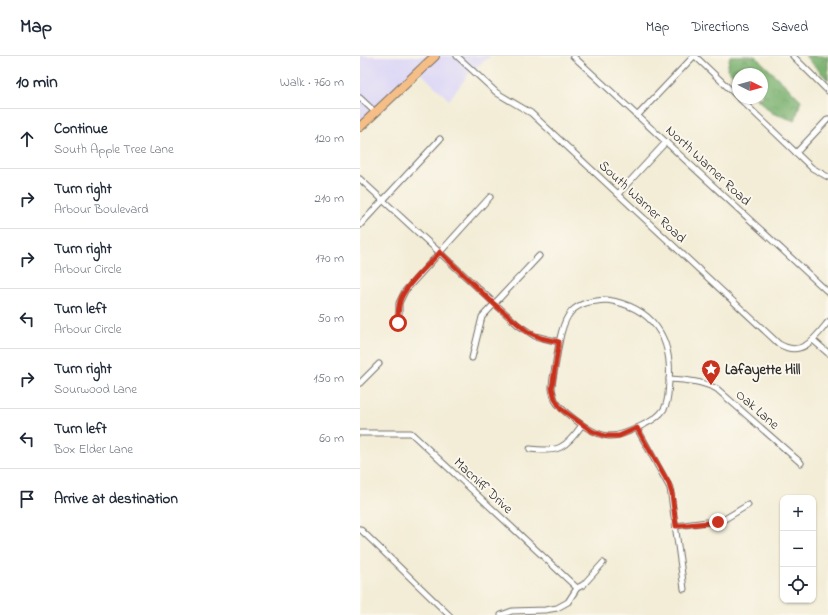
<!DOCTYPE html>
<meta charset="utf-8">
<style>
body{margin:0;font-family:"Indie Flower",sans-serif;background:#f2f2f3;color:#1f2937}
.controls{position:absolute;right:12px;bottom:12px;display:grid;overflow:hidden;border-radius:8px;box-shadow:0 1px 3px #0004}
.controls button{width:36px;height:36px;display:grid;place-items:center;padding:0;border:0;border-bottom:1px solid #e0e1e3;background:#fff;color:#1f2937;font:20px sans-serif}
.compass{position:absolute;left:372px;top:12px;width:36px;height:36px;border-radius:50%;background:#fff;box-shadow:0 1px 3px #0004;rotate:95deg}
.stop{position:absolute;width:12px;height:12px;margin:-9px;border:3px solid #c8321e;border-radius:50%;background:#fff}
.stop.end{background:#c8321e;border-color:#fff;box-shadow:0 1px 4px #0008}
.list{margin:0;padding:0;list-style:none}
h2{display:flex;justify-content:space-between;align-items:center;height:52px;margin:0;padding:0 16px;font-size:17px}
h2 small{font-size:13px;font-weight:400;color:#747a83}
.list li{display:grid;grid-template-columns:26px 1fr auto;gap:12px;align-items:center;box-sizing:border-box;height:60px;padding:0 16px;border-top:1px solid #e0e1e3}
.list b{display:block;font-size:15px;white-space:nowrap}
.list p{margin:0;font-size:13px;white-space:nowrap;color:#747a83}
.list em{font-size:13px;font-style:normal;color:#747a83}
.icon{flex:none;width:22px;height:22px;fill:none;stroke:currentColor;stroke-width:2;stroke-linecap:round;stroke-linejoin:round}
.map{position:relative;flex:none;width:468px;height:559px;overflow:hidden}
header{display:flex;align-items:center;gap:24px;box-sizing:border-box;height:56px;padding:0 20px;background:#fff;border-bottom:1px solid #e0e1e3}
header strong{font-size:19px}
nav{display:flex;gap:22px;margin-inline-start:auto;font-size:14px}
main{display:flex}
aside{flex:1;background:#fff}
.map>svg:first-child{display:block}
.built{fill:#dbd6f7}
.forest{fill:url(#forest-crowns);stroke:#526e4c}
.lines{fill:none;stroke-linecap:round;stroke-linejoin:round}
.minor-casing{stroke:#716f67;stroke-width:7}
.primary-casing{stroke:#716f67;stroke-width:10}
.minor{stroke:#fff;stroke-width:5}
.primary{stroke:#f6be87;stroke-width:8}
.route{stroke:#c8321e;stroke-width:5}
.labels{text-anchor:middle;stroke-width:4;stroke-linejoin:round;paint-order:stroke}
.street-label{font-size:14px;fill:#2b2b2b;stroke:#fbf7ec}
.poi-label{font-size:14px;font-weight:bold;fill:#2b2b2b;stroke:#fbf7ec;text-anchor:start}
</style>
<header>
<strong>Map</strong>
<nav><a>Map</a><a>Directions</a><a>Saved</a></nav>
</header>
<main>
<aside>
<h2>10 min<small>Walk · 760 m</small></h2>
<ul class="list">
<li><svg class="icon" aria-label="ahead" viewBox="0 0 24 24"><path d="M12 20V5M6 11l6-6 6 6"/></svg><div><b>Continue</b><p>South Apple Tree Lane</p></div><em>120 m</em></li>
<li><svg class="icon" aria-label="right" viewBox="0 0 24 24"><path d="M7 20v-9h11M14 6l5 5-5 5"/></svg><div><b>Turn right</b><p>Arbour Boulevard</p></div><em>210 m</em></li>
<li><svg class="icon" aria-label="right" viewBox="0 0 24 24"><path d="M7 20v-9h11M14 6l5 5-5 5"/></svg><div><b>Turn right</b><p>Arbour Circle</p></div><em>170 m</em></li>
<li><svg class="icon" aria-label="left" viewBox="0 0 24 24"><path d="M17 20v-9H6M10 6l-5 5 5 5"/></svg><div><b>Turn left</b><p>Arbour Circle</p></div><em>50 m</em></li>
<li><svg class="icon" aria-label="right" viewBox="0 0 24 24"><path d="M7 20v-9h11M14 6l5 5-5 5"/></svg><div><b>Turn right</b><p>Sourwood Lane</p></div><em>150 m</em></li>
<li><svg class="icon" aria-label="left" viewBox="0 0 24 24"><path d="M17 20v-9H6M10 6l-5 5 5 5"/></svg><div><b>Turn left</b><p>Box Elder Lane</p></div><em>60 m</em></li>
<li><svg class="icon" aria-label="arrive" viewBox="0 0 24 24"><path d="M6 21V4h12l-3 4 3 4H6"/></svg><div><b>Arrive at destination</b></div></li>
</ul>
</aside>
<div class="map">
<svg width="468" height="559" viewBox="0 0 468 559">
<defs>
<pattern id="forest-crowns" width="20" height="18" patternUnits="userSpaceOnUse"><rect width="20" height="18" fill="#79b16e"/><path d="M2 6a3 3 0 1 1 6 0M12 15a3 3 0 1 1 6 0" fill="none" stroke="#63905b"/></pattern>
</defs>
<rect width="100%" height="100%" fill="#fbf7ec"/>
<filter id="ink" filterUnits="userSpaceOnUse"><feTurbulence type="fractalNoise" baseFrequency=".025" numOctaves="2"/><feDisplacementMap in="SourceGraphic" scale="8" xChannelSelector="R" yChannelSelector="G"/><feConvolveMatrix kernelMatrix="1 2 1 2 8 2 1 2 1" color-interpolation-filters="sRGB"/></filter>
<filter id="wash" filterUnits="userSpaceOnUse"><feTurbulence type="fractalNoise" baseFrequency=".012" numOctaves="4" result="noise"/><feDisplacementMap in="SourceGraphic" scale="16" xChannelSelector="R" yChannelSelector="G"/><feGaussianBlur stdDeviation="0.9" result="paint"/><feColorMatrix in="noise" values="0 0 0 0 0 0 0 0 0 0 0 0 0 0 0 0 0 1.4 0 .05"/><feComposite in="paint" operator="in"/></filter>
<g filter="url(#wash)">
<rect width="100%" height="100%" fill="#f3edd7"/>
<polygon class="built" points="0,0 131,0 112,14 89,44 59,15 0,71"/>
<g class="forest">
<polygon points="370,0 393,0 396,1 441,44 435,65 412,57 396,42 402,42 402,18 378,18 378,24 367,13"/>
<polygon points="445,0 468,0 468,24"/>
</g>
</g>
<g filter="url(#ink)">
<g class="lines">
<g class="minor-casing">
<g id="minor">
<path d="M 97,0 L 137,37 L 171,57 L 419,288 C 442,302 455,282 468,266"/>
<polyline points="213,0 468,236"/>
<polyline points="335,0 378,41"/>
<polyline points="433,0 468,35"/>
<polyline points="0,42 15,56"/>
<polyline points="379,42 452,112 468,121"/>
<polyline points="277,60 334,0"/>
<polyline points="436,97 468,63"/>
<polyline points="0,123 158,269 175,280 199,286"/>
<polyline points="258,138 306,86"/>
<polyline points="0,169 80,83"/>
<path d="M 247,244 C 292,251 313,281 309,326 C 308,334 309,345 304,353 C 299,361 292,365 283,369 C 253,385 242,384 214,363 C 207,357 200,353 195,344 C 194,340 192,336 192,332 C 192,325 194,318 195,311 C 198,296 200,268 211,256 C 220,246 234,245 247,244 Z"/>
<polyline points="39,267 39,247 45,235 130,141"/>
<polyline points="453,284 468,297"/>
<polyline points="112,302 122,261 179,200"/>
<path d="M 309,323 C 326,324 341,325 357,333 L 441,407"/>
<polyline points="0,327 19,308"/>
<polyline points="277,372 310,432 324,533"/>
<polyline points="0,377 51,377 217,532"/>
<path d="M 170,393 C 198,397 206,392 222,369"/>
<polyline points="316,470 363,464 388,449"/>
<polyline points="0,473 89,559"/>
<polyline points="141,559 152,555 185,554 197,552 208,546 217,532 223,529 243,507"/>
</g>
</g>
<g class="primary-casing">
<polyline id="primary" points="0,71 75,0"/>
</g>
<use href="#minor" class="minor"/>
<use href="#primary" class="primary"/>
</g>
</g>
<g class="lines" filter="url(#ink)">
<path class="route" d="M 38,267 C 38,260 38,252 40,245 C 45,229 69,209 80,196 L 134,248 L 168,276 L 181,282 L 199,286 L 192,332 L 195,343 L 201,353 L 232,375 L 245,380 L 259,380 L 277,372 L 309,428 L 312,438 L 316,470 L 358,466"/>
</g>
<defs>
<g id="sight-pin" transform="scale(1)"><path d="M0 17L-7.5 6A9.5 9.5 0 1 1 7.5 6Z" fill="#c8321e" stroke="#fbf7ec"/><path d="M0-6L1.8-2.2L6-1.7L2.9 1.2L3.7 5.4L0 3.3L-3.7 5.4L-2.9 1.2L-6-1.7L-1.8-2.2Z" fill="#fff"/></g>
</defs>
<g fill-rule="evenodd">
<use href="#sight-pin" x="351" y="313"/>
</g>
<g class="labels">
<g class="street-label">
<text transform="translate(349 109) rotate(43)" y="5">North Warner Road</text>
<text transform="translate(283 145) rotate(43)" y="5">South Warner Road</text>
<text transform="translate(398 353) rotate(41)" y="5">Oak Lane</text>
<text transform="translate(124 429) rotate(43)" y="5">Macniff Drive</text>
</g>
<g class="poi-label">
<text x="365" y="318">Lafayette Hill</text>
</g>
</g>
</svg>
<div class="controls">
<button>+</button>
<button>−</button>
<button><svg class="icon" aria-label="locate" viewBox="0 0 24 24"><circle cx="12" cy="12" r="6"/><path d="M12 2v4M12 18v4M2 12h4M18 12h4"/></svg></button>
</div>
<svg class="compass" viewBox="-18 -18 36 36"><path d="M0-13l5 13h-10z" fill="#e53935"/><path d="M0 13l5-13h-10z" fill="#747a83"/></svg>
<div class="stop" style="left:38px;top:267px"></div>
<div class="stop end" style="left:358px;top:466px"></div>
</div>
</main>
